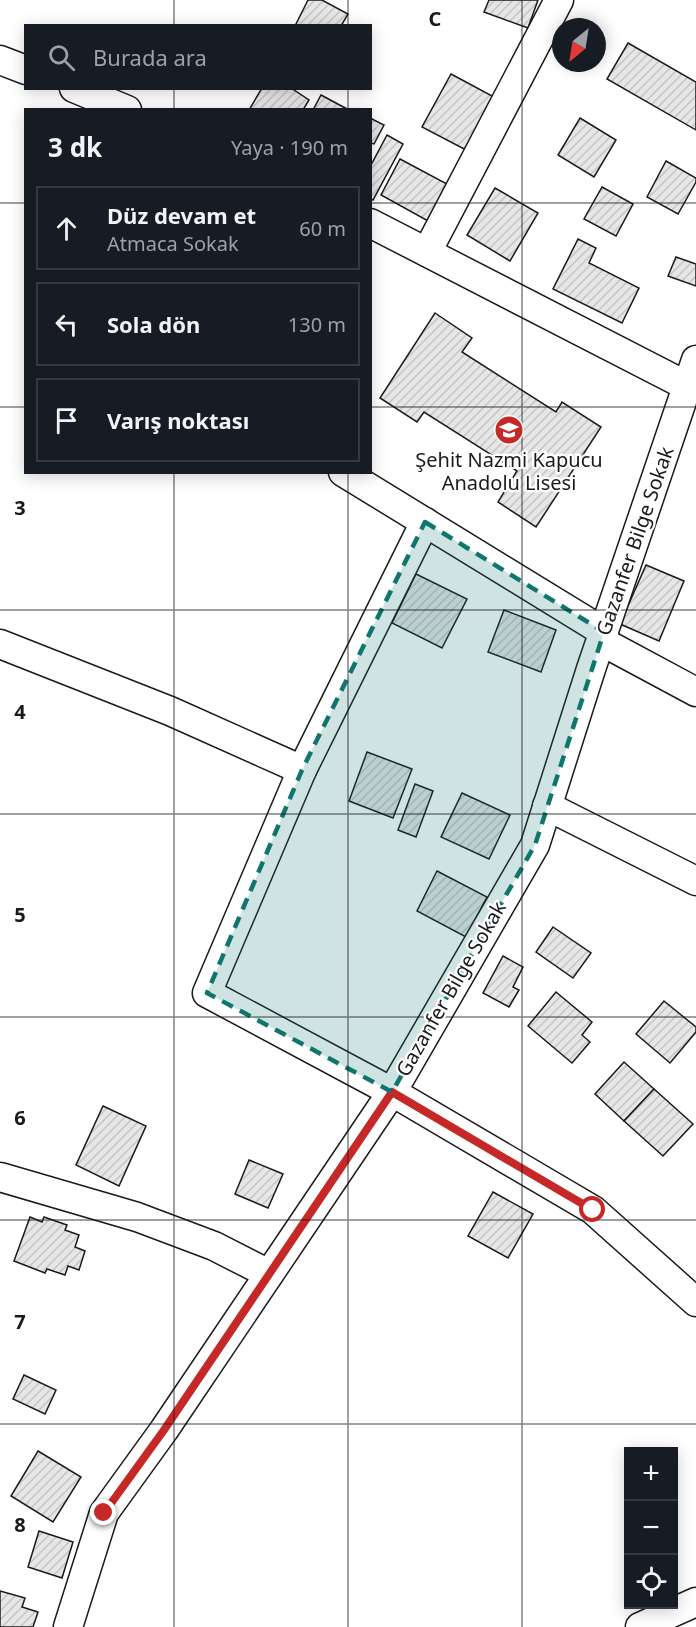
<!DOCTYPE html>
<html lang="tr">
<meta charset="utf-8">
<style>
body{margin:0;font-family:"Noto Sans",sans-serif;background:#242831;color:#f1f3f6}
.controls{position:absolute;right:18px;bottom:18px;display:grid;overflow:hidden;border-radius:0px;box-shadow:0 3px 15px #0003}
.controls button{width:54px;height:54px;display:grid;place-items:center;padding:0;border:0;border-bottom:2px solid #363941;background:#171b24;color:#f1f3f6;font:30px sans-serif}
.compass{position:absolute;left:552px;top:18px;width:54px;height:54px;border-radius:50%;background:#171b24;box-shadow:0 3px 15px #0003;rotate:210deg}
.stop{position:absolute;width:18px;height:18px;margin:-14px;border:4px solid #c62828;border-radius:50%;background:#fff}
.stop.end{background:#c62828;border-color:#fff;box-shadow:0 2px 6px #0008}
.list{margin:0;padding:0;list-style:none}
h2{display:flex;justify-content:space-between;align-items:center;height:78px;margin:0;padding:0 24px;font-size:26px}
h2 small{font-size:20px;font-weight:400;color:#9ea1a6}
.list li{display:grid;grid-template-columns:39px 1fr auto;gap:18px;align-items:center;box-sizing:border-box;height:84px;margin:0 12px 12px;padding:0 12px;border:2px solid #363941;border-radius:0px}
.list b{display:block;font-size:22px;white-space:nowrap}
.list p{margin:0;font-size:20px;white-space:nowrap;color:#9ea1a6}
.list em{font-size:20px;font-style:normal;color:#9ea1a6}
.icon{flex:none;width:33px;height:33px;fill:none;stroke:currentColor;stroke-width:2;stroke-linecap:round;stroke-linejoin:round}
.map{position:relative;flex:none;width:696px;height:1627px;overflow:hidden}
.search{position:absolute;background:#171b24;box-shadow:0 3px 15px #0003;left:24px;top:24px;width:348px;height:66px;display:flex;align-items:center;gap:15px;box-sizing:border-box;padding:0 21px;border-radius:0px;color:#9ea1a6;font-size:22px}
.panel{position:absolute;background:#171b24;box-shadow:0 3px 15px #0003;left:24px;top:108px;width:348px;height:366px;border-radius:0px}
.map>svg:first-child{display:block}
.building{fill:url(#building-hatch);stroke:#1a1a1a;stroke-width:1.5}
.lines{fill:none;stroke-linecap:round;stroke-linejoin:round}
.minor-casing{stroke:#1a1a1a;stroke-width:31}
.minor{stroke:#fff;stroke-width:28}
.route{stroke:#c62828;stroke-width:8}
.marked{fill:#0f766e;fill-opacity:0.2;stroke:#0f766e;stroke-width:4.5;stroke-dasharray:12 8;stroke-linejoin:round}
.grid{fill:none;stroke:#1a1a1a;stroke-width:1.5;stroke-opacity:0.55}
.labels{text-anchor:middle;stroke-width:4.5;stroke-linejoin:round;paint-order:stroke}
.poi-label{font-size:20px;fill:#1a1a1a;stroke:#fff}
.street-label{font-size:20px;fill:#1a1a1a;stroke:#fff}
.grid-label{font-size:20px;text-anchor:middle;font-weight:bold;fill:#1a1a1a;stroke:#fff;stroke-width:4.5;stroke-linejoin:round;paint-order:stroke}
</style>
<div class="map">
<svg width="696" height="1627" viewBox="0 0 696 1627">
<defs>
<pattern id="building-hatch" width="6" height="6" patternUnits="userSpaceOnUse" patternTransform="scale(1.5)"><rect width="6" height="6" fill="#e6e6e6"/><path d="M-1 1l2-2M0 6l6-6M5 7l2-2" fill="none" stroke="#c5c5c5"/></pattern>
</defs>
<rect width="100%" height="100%" fill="#fff"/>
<g class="building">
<polygon points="308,0 322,0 348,14 341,26 295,26"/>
<polygon points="489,0 538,0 528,28 484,12"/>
<polygon points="628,43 696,82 696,130 607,79"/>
<polygon points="451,74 494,97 466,150 422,127"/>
<polygon points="262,88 291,88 309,100 303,110 249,110"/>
<polygon points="321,95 349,110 313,110"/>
<polygon points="370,118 384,125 374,144 370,143"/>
<polygon points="580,118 616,140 594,177 558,155"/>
<polygon points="387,135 403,144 373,200 370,199 370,167"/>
<polygon points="400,159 447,184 428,221 381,195"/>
<polygon points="666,161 696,178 696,182 678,214 647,197"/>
<polygon points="602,187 633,204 616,236 584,219"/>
<polygon points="495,188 538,213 510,261 467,235"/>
<polygon points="578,239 596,248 589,263 639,288 622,323 553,289"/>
<polygon points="676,257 696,264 696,286 668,276"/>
<polygon points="435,313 472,338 462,352 556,412 562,402 601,427 536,527 498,502 517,471 424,412 417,422 380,398"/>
<polygon points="646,565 684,581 659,641 620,624"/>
<polygon points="416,574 467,599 442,648 392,623"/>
<polygon points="504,610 556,630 541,672 488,652"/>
<polygon points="367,752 412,769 393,818 349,801"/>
<polygon points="415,784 433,791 416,837 398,830"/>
<polygon points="462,793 510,815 489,859 441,837"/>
<polygon points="437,871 487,897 466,937 417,911"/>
<polygon points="553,927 591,953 573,978 536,952"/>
<polygon points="503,956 523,967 513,987 519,990 509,1007 483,993"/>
<polygon points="556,992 592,1022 582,1035 590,1042 572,1063 528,1026"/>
<polygon points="664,1001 696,1027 696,1032 670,1063 636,1034"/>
<polygon points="624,1062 654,1089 624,1121 595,1094"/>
<polygon points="654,1089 693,1124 663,1156 624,1121"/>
<polygon points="103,1106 146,1126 119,1186 76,1165"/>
<polygon points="249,1160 283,1174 268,1208 235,1194"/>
<polygon points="493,1192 533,1214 508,1258 468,1236"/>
<polygon points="30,1217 42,1222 44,1217 67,1225 65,1230 79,1235 75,1247 85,1251 79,1270 68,1266 65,1275 47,1269 45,1273 14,1261"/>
<polygon points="24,1375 56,1390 45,1414 13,1399"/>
<polygon points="38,1451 81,1477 53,1522 11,1496"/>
<polygon points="39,1531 73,1542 62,1578 28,1567"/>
<polygon points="0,1591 25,1598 22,1607 38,1612 33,1627 0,1627"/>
</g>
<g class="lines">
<g class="minor-casing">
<g id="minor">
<polyline points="0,60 26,70"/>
<polyline points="74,88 127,110"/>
<polyline points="370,223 687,386"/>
<polyline points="427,252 559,0"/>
<polyline points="343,472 604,632"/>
<polyline points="425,522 302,770 207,993 392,1092 593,1210 696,1302"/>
<polyline points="601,641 696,692"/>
<polyline points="0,644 170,711 302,770"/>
<polyline points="547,806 696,881"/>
<polyline points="0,1177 137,1217 214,1246 269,1274"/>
<polyline points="68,1627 104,1513 164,1430 392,1092 535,845 591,669 696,360"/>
<polyline points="640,1627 696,1602"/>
</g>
</g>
<use href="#minor" class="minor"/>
</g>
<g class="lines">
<polyline class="route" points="104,1513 164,1430 392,1092 593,1210"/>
</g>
<path class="marked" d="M 425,522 L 604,632 L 535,845 L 392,1092 L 207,993 L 302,770 Z"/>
<path class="grid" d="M 174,0 L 174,26M 348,0 L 348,26M 522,0 L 522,1627M 174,88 L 174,110M 348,88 L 348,110M 0,203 L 26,203M 370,203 L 696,203M 0,407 L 26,407M 370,407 L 696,407M 174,472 L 174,1627M 348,472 L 348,1627M 0,610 L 696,610M 0,814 L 696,814M 0,1017 L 696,1017M 0,1220 L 696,1220M 0,1424 L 696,1424"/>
<defs>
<g id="school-disc" transform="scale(1.5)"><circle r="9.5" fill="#c62828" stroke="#fff"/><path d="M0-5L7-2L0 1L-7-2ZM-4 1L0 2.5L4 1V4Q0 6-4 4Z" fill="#fff"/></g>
</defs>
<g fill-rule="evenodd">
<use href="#school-disc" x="509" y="430"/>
</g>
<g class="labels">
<g class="poi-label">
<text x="509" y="467">Şehit Nazmi Kapucu<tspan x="509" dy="23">Anadolu Lisesi</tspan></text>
</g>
<g class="street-label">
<text transform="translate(635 541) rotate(-71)" y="7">Gazanfer Bilge Sokak</text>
<text transform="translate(451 989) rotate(-60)" y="7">Gazanfer Bilge Sokak</text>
</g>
</g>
<g class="grid-label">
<text x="435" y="26">C</text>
<text x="20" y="515">3</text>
<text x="20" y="719">4</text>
<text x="20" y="922">5</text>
<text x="20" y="1125">6</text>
<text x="20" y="1329">7</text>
<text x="20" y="1532">8</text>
</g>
</svg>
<div class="controls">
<button>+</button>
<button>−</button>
<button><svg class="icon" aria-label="locate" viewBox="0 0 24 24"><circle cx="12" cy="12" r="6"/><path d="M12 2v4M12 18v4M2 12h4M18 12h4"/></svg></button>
</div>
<svg class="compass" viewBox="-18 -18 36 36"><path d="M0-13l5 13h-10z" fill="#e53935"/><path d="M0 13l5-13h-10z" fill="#9ea1a6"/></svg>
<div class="stop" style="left:593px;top:1210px"></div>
<div class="stop end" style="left:104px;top:1513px"></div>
<div class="search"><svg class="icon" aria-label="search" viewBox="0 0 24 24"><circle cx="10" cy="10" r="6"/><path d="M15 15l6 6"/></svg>Burada ara</div>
<section class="panel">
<h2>3 dk<small>Yaya · 190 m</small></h2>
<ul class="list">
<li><svg class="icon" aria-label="ahead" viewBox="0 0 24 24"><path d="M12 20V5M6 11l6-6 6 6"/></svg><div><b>Düz devam et</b><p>Atmaca Sokak</p></div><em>60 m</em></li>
<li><svg class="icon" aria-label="left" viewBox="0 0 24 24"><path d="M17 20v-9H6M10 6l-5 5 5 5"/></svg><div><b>Sola dön</b></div><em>130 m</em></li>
<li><svg class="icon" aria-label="arrive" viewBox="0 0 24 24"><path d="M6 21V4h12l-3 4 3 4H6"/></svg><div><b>Varış noktası</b></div></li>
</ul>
</section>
</div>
